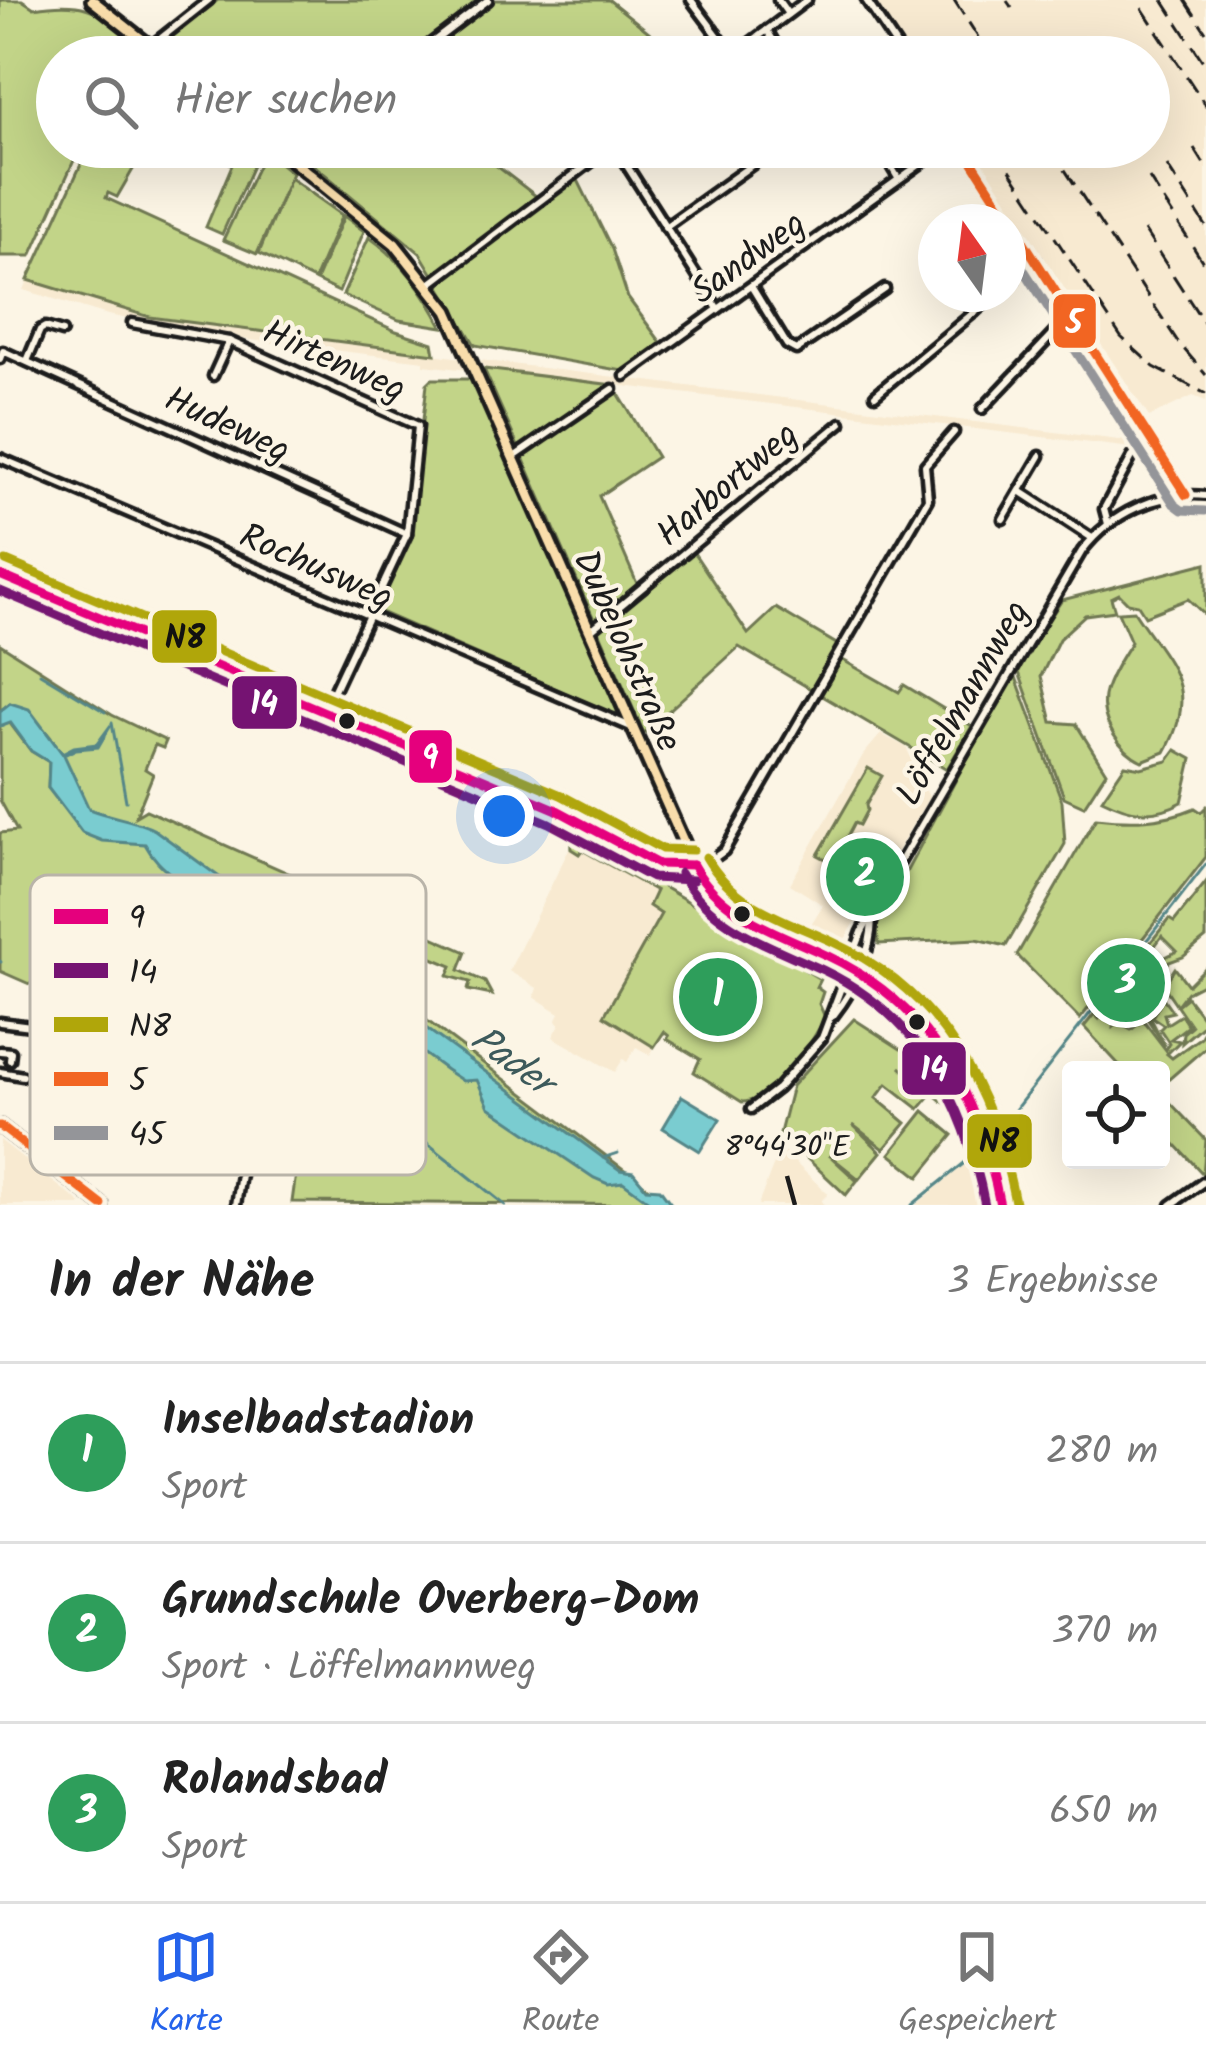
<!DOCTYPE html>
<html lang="de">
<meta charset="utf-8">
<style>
body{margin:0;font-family:Kalam,sans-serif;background:#f2f2f2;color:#222}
.controls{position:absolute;right:36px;bottom:36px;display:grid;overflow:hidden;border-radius:12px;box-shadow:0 12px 48px #0002}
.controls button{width:108px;height:108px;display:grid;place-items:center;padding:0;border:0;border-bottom:3px solid #e0e0e0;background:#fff;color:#222;font:60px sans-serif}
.compass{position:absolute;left:918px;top:204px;width:108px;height:108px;border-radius:50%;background:#fff;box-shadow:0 12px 48px #0002;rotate:346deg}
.you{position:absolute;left:504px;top:816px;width:42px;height:42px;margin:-30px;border:9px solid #fff;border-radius:50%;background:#1a73e8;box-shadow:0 0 0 18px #1a73e833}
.badge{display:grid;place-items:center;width:78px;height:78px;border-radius:50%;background:#2563eb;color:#fff;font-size:39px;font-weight:700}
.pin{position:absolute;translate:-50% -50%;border:6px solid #fff;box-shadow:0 3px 12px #0006}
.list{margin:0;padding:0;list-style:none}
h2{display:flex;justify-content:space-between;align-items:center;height:156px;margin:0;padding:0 48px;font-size:51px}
h2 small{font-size:39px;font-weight:400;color:#767676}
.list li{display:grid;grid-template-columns:78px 1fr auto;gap:36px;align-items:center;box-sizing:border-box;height:180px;padding:0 48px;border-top:3px solid #e0e0e0}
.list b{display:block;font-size:45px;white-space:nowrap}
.list p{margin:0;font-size:39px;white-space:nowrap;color:#767676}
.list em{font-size:39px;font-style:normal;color:#767676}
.icon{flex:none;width:66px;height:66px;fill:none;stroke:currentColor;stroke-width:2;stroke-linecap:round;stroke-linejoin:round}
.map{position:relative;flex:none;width:1206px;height:1205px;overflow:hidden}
.search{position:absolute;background:#fff;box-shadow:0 12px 48px #0002;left:36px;right:36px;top:36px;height:132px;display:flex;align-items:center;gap:30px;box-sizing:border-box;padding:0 42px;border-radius:66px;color:#767676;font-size:45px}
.sheet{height:696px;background:#fff}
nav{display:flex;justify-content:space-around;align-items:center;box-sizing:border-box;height:168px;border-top:3px solid #e0e0e0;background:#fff;font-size:33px;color:#767676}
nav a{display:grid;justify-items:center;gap:6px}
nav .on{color:#2563eb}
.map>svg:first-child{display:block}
.built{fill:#f8ead1}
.green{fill:#c2d488;stroke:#6f7852;stroke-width:3}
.water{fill:#7accd0;stroke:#548688;stroke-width:3}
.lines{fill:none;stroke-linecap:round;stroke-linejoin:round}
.stream{stroke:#548688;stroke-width:3}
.minor-casing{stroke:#1c1c1c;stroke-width:15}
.major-casing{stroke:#1c1c1c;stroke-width:18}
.minor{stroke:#fcf5e5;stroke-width:6}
.major{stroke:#f9ddab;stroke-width:9}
.rail{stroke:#1c1c1c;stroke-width:3;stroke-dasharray:18 9;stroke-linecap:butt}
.bus-1-casing{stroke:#fcf5e5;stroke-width:18}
.bus-2-casing{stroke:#fcf5e5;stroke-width:18}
.bus-3-casing{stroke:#fcf5e5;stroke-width:18}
.bus-4-casing{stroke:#fcf5e5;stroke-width:18}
.bus-5-casing{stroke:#fcf5e5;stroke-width:18}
.bus-1{stroke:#e5007d;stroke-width:9}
.bus-2{stroke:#751372;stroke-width:9}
.bus-3{stroke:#b0a60a;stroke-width:9}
.bus-4{stroke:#f26522;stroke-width:9}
.bus-5{stroke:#949599;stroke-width:9}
.ticks{fill:none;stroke:#1c1c1c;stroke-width:4.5}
.bus-dot{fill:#1c1c1c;stroke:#fcf5e5;stroke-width:4.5}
.labels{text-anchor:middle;stroke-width:9;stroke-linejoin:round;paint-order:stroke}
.street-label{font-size:36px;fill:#1c1c1c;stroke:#fcf5e5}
.water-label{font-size:39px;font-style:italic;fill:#3d5a5b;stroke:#fcf5e5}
.key{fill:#fcf5e5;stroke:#b9b4a9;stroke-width:3}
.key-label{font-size:33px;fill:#1c1c1c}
.ticks-label{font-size:30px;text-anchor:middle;fill:#1c1c1c;stroke:#fcf5e5;stroke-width:9;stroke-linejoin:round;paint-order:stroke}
.line-badge{stroke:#fcf5e5;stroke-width:4.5}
.badge-label{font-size:33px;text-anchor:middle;font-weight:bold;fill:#fff}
.pale-badge-label{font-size:33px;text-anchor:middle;font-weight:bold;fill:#111}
</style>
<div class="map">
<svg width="1206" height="1205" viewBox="0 0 1206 1205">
<rect width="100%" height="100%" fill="#fcf5e5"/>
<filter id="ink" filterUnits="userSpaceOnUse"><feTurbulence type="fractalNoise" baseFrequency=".00833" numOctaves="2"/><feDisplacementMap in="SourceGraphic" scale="24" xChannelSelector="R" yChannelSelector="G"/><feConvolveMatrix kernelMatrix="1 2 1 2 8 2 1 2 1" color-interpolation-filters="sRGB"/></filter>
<g filter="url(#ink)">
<g class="built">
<polygon points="874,0 1206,0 1206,401 1193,396 1149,417 971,147 1149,147 1149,57 912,57"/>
<polygon points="28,280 150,317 462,358 468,370 424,365 424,361 216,336 108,315 24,290"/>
<polygon points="480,360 1143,443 1148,450 485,369"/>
<polygon points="881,734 906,747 929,797 841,946 834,950 801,940 823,905 790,884 863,755"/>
<polygon points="571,845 656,892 650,906 662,914 604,1016 654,1047 650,1055 636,1047 627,1062 623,1059 615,1072 553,1037 560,1024 556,1021 560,1013 534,997 537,988 509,971"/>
<polygon points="0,1140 69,1194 83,1205 0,1205"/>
<polygon points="780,1148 828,1194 821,1201 824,1205 758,1205"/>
<polygon points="969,1160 984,1173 989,1205 916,1205"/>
</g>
<g class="green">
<path d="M 0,0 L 22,0 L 34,8 C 82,0 95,8 132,36 L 122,57 L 57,57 L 57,147 L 80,147 L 31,256 L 0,256 Z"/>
<polygon points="218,0 609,0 680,57 177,57 160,44"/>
<polygon points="89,147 146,147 117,197 108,193 106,198 396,331 433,343 435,354 150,317 28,280"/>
<polygon points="232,147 260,150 222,234 206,227 232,165 225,159"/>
<polygon points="292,147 472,147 545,203 577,178 612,249 628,298 662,344 623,371 475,345 420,253"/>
<polygon points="265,151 292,173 290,178 342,215 314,280 259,253 290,178 257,254 223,240"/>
<polygon points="344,216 364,231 339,292 316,281"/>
<path d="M 369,237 C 403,261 424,291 443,327 L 399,320 L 343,295 Z"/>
<polygon points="484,369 613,385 657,457 599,496 642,595 694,553 748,634 776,608 838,645 834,655 899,692 904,685 972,726 947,769 739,647 644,733"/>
<polygon points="432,379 476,379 622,711 614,714 376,610 410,536 427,384"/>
<polygon points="1206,563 1206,616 1188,599 1145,616 1138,605 1128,603 1119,594 1111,598 1115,611 1085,615 1059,639 1041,676 1052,722 1076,724 1106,772 1084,806 1064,797 1017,667 1062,600"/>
<path d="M 1134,611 C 1168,664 1202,687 1165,752 L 1142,761 C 1120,751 1100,721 1104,696 C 1107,679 1122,656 1131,642 L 1118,612 Z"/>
<path d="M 0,644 L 112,715 L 166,741 L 163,748 L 155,745 L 145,769 L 153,774 L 136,816 L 146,810 L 466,952 L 459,970 L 485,982 L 492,995 L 468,990 L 470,982 L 448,976 L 452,966 L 404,946 L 385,989 L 671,1205 L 292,1202 L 305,1109 L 250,1082 L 250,1070 L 210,1047 L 210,1044 L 219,1046 L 209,1041 L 161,1040 L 107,1017 L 107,1021 L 129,1029 L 122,1058 L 112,1074 L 105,1077 L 105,1040 L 99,1040 L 92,1062 L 93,1037 L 48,1026 L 34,986 L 0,971 L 0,833 L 17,831 L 0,800 L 0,726 L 9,722 L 31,751 L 49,762 L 48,788 L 70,815 L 83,802 C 61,757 57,729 10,703 L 0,711 Z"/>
<polygon points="1014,672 1062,801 1065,844 1006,946 977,939 879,944 876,928"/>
<path d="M 1176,750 L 1192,759 L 1182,802 C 1153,818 1130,813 1102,799 L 1125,765 L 1141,768 L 1168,761 Z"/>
<polygon points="868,768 882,776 866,805 867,810 859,825 854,823 833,863 818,855"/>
<path d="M 1206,807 L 1206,857 L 1080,1019 L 1017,955 L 1096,818 C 1131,822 1162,822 1195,808 L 1201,812 Z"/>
<path d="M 570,832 L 820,979 L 816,987 L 823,992 L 819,1004 L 825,1017 C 813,1043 772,1102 742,1102 L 694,1072 L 700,1059 L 667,1039 L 669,1036 L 664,1032 L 654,1047 L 604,1016 L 661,914 L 649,906 L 656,891 L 582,850 L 579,854 L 571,849 Z"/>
<polygon points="1206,882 1206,938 1183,957 1164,964 1160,960 1177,951 1162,936 1148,955 1165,974 1142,1010 1127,1017 1112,1006 1103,1007 1096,1016 1099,1019 1103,1013 1114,1020 1114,1027 1118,1023 1131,1030 1143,1020 1166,1050 1169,1043 1160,1029 1164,1025 1152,1017 1163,998 1173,1012 1164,1014 1167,1024 1181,1015 1188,1026 1171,1039 1180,1041 1167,1054 1172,1058 1201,1037 1206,1025 1206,1047 1161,1086 1161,1070 1124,1070 1084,1027 1169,919 1174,922"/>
<polygon points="1206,967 1206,982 1187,992 1177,1005 1187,997 1206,1022 1182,1043 1183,1033 1191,1026 1165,988 1150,1017 1165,1046 1145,1015 1175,968 1188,985"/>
<polygon points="854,1019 910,1055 948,1106 900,1067 931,1095 919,1109 887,1084 876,1098 906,1123 884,1149 853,1125 881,1152 859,1179 829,1155 857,1181 846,1195 780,1133 792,1086"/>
<polygon points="1161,1093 1206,1140 1203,1174 1161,1129"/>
<polygon points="924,1111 953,1135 919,1177 890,1154"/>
</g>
<g class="water">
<path d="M 10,703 L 29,709 L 62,753 L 74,747 L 97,744 L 111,725 L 98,747 L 76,749 L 64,755 L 89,809 C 112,818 134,819 155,830 L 620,1170 L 633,1172 L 646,1188 L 660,1189 L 672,1205 L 654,1205 L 623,1182 L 608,1184 L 594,1178 L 489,1107 L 477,1080 L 463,1081 L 446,1070 L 321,978 L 310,977 L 283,960 L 275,930 L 223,894 L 189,891 C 174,875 156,865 145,844 L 102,841 L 82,833 L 48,788 L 49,762 L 31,751 L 10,722 L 0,726 L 0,711 Z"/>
<polygon points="682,1096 720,1119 700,1151 663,1128"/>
</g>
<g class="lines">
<g class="stream">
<polyline points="40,673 105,712"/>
<polyline points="112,723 126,801"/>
<polyline points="0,961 1,962"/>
<polyline points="184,1007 212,1016"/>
<polyline points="107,1011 114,988"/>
<polyline points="259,1056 261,1035"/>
<polyline points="367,1095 505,1205"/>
<polyline points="990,1142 1206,864"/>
<polyline points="603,1158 618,1153"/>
<polyline points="912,1205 983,1148"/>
</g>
<g class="minor-casing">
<g id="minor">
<polyline points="691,0 733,56"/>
<polyline points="778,0 788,14"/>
<polyline points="866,0 904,57"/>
<polyline points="767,30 783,57"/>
<polyline points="151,46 209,0"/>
<polyline points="413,57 488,0"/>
<polyline points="731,57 807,0"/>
<polyline points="615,147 718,309"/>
<polyline points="963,147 1186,495"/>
<polyline points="861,160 880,148 898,178"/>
<polyline points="665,227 777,147"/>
<polyline points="430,284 611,147"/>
<polyline points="1008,284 1037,260"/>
<polyline points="751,286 787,345 796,350 885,289"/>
<polyline points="963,294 975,312"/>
<polyline points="132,323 229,341 418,426 407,534 324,711"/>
<polyline points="0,359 3,351 407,534"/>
<polyline points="27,361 40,330 45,327 62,332"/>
<polyline points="213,376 229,341"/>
<polyline points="625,376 944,147"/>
<polyline points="875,395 996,294"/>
<polyline points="982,409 1072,314"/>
<polyline points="514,457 613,389"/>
<polyline points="0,458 631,727"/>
<polyline points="1020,491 1092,538"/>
<polyline points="1003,519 1040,456"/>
<polyline points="1108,524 1104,509 1132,457"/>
<polyline points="0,575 555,809 658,864 703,866 724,851 928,499 925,465 954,432"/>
<polyline points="591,630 841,423"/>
<path d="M 833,1016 C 855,988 871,955 872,919"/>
<polyline points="0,1022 39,1027"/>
<polyline points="0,1051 11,1052 10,1060"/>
<polyline points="0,1072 23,1076"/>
<polyline points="56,1097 82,1101"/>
<polyline points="54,1106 58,1069"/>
<path d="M 751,1109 L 778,1088 L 822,1038 L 862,932 L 892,876 L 1082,551 C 1111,513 1158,491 1206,496"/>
<polyline points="168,1126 246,1142"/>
<polyline points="206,1132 208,1120"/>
<polyline points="58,1170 78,1124 88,1047"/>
<polyline points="236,1205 254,1096"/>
<polyline points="1171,1205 1206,1180"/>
</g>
</g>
<g class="major-casing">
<g id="major">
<polyline points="92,0 164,57"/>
<path d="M 276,147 L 395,244 L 448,311 L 703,886 C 730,920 783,940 822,954 C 842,960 860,975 877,987 C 957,1043 986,1110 1000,1205"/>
<polyline points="807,951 909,1019 943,1049"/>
<polyline points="0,1126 102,1205"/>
</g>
</g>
<use href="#minor" class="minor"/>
<use href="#major" class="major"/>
<g class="rail">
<polyline points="954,0 991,57"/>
<polyline points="1163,0 1206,66"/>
<polyline points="1185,0 1206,32"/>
<polyline points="1007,1 1012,8"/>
<polyline points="1142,8 1206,106"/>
<polyline points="995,147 1121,337 1154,367 1206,394"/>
<polyline points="1050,147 1178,342 1206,375"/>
<polyline points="1194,148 1206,167"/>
<polyline points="1167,166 1206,226"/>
<polyline points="1149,178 1206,267"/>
<polyline points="1144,230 1206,326"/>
</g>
<g class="bus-1-casing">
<g id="bus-1">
<polyline points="0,575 555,809 658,864 693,865"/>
<path d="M 693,865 C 724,918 776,931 828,956 C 932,1005 979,1097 1000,1205"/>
</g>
</g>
<g class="bus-2-casing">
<g id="bus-2">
<polyline points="0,591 549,823 652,878 693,880"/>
<path d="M 680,873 C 713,929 767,944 823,970 C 920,1016 965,1103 985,1205"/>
</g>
</g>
<g class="bus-3-casing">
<g id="bus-3">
<polyline points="6,561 561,795 662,849 693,850"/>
<path d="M 706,857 C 735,907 784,919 833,942 C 942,992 993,1089 1015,1202"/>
</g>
</g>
<g class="bus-4-casing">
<g id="bus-4">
<polyline points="963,147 1186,495"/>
<polyline points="0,1126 102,1205"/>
</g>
</g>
<g class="bus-5-casing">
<polyline id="bus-5" points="1008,245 1174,504 1182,510 1205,511"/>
</g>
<use href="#bus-1" class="bus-1"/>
<use href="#bus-2" class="bus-2"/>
<use href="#bus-3" class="bus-3"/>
<use href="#bus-4" class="bus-4"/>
<use href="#bus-5" class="bus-5"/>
</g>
</g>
<path class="ticks" d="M 787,1176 L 795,1205"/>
<g class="bus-dot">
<circle cx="347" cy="721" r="10"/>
<circle cx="742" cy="914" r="10"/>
<circle cx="917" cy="1022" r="10"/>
</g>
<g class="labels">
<g class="street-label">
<text transform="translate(747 256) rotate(-36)" y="13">Sandweg</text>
<text transform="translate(335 359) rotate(24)" y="13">Hirtenweg</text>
<text transform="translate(228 423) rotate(25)" y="13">Hudeweg</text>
<text transform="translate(726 483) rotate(-40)" y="13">Harbortweg</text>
<text transform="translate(317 565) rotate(24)" y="13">Rochusweg</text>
<text transform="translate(629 650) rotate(66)" y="13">Dubelohstraße</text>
<text transform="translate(961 702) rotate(-60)" y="13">Löffelmannweg</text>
</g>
<g class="water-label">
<text transform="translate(513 1059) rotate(36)" y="14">Pader</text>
</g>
</g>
<rect x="30" y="875" width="396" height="300" rx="18" class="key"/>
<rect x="54" y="909" width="54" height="15" fill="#e5007d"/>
<rect x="54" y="963" width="54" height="15" fill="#751372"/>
<rect x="54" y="1017" width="54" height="15" fill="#b0a60a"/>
<rect x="54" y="1072" width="54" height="14" fill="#f26522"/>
<rect x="54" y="1126" width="54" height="14" fill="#949599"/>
<g class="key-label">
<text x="129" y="929">9</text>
<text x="129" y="983">14</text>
<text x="129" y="1037">N8</text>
<text x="129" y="1091">5</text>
<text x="129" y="1145">45</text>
</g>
<g class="ticks-label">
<text x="787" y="1156">8°44'30"E</text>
</g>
<g class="line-badge">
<rect x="1051" y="292" width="47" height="58" rx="12" fill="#f26522"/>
<rect x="150" y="608" width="69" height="57" rx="12" fill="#b0a60a"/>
<rect x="230" y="674" width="69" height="57" rx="12" fill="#751372"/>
<rect x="407" y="728" width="47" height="57" rx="12" fill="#e5007d"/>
<rect x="900" y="1040" width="68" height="57" rx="12" fill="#751372"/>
<rect x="965" y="1112" width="69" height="58" rx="12" fill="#b0a60a"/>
</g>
<g class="badge-label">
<text x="1074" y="333">5</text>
<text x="264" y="714">14</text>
<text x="430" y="768">9</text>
<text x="934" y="1080">14</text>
</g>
<g class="pale-badge-label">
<text x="185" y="648">N8</text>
<text x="999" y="1152">N8</text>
</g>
</svg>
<div class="controls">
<button><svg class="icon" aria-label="locate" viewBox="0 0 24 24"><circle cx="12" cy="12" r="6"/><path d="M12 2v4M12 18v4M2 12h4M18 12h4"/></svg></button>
</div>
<svg class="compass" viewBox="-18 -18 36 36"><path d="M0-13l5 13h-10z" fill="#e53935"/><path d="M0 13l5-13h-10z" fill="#767676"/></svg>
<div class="you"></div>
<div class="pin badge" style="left:718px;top:997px;background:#2e9e5b">1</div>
<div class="pin badge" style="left:865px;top:877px;background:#2e9e5b">2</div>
<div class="pin badge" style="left:1126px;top:983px;background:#2e9e5b">3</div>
<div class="search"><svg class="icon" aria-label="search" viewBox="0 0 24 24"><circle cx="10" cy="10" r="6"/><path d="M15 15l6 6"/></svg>Hier suchen</div>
</div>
<section class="sheet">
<h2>In der Nähe<small>3 Ergebnisse</small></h2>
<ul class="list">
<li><span class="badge" style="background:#2e9e5b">1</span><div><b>Inselbadstadion</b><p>Sport</p></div><em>280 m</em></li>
<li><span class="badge" style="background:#2e9e5b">2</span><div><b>Grundschule Overberg-Dom</b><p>Sport · Löffelmannweg</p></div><em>370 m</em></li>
<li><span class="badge" style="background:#2e9e5b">3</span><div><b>Rolandsbad</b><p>Sport</p></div><em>650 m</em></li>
</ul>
</section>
<nav>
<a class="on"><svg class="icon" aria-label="map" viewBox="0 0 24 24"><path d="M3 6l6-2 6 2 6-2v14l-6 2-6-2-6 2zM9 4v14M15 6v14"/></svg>Karte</a>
<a><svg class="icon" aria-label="directions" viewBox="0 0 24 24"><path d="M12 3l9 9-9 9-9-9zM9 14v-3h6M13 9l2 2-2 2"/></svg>Route</a>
<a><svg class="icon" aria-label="saved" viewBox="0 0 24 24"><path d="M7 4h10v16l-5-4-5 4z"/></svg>Gespeichert</a>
</nav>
